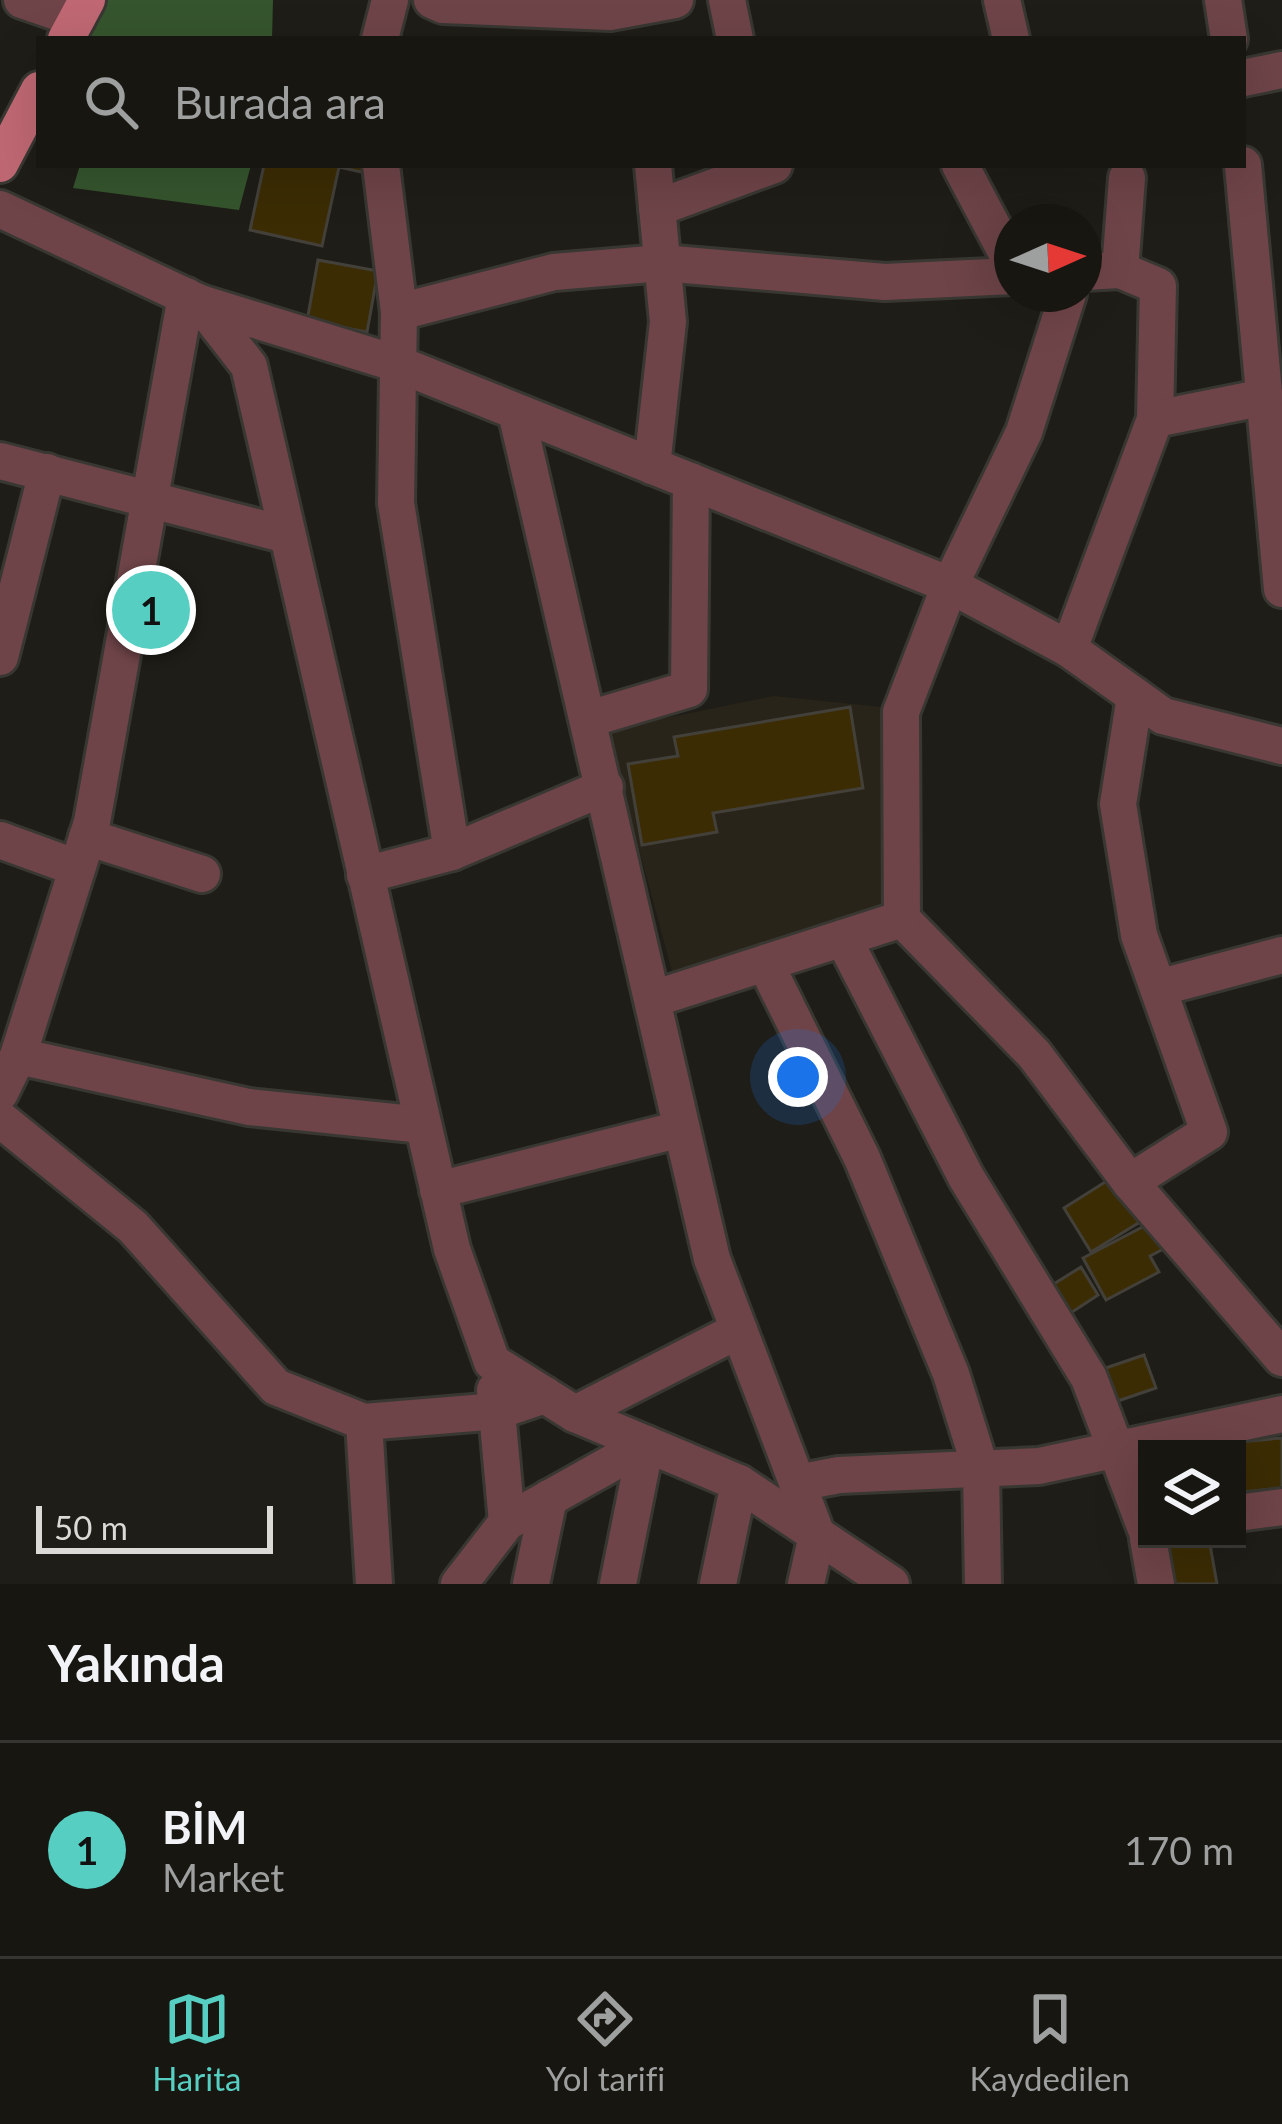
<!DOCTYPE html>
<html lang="tr">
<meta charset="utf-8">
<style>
body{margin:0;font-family:Lato,sans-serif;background:#24231f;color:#f1f3f6}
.controls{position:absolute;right:36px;bottom:36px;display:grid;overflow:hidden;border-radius:0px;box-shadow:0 12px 48px #0002}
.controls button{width:108px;height:108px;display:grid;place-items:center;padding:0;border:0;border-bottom:3px solid #363531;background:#171611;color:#f1f3f6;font:60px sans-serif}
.compass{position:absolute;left:994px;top:204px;width:108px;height:108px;border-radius:50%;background:#171611;box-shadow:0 12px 48px #0002;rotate:87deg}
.scale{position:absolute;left:36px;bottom:30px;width:237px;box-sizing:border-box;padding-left:12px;border:6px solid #dcdad6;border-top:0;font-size:33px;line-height:42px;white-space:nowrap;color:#dcdad6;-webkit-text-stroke:9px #1f1d17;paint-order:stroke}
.you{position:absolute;left:798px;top:1077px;width:42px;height:42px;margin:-30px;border:9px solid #fff;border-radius:50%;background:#1a73e8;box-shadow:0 0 0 18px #1a73e833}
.badge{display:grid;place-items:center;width:78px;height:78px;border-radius:50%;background:#56cec2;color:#111;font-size:39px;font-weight:700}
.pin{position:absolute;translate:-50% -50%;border:6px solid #fff;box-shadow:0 3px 12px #0006}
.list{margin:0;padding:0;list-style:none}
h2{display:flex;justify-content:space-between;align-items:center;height:156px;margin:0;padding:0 48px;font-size:51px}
h2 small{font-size:39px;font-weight:400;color:#9e9f9f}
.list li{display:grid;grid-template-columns:78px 1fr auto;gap:36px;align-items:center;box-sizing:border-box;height:216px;padding:0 48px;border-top:3px solid #363531}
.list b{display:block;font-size:45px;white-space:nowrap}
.list p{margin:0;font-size:39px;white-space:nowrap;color:#9e9f9f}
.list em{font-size:39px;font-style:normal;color:#9e9f9f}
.icon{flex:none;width:66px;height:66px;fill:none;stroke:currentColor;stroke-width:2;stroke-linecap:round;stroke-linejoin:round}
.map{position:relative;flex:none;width:1282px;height:1584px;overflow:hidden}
.search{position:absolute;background:#171611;box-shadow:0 12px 48px #0002;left:36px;right:36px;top:36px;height:132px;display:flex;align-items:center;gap:30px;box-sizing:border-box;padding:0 42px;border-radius:0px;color:#9e9f9f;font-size:45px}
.sheet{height:372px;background:#171611}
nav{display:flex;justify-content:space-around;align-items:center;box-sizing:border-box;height:168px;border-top:3px solid #363531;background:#171611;font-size:33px;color:#9e9f9f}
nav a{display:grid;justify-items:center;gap:6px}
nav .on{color:#56cec2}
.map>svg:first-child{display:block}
.built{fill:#292419}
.forest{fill:#35552e}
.building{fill:#3b2c04;stroke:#43403a;stroke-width:3}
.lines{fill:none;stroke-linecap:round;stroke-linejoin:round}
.minor-casing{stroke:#393732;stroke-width:42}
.major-casing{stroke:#393732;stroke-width:42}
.minor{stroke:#6e4448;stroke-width:36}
.major{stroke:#bf6873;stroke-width:36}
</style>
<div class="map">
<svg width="1282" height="1584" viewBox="0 0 1282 1584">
<rect width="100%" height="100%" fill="#1f1d17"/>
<polygon class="built" points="774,696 881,707 889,907 674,979 607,730"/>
<g class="forest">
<polygon points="103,0 273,0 272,39 90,39"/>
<polygon points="80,165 251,165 239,210 73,188"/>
</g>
<g class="building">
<polygon points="264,165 365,165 366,173 339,167 322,246 250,230"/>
<polygon points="318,260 378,271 367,332 307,321"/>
<polygon points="850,707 863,788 713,813 717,832 642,845 628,764 678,756 674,737"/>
<polygon points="1113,1177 1140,1222 1091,1252 1064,1208"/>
<polygon points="1154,1221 1167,1247 1150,1256 1159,1272 1106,1300 1083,1258"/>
<polygon points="1081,1267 1098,1295 1060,1320 1041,1292"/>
<polygon points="1144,1355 1156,1388 1106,1405 1094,1372"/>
<polygon points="1282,1438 1282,1488 1242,1492 1238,1442"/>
<polygon points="1156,1539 1209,1539 1217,1584 1163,1584"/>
</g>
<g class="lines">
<g class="minor-casing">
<g id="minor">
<polyline points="22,0 77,19"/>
<polyline points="432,0 443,5 610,12 675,0"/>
<polyline points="727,0 735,39"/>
<polyline points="1002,0 1011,39"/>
<polyline points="1223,0 1229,39"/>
<polyline points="380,39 390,0"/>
<polyline points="1243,78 1282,70"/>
<polyline points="960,165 1012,263"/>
<polyline points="1243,165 1282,589"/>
<polyline points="657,208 774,165"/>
<polyline points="0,209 200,303 249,366 452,1249 492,1362 575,1414 739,1483 891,1584"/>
<polyline points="1120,270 1158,286 1155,419"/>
<polyline points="1084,272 1120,270 1127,178"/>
<polyline points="200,303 398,364 950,585 1069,649 1163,716 1282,746"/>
<polyline points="399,312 554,272 662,263 885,282 1012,276"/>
<polyline points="516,412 712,1259 817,1535 806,1584"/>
<polyline points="0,461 287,535"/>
<polyline points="652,466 668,322 653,165"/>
<polyline points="1069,649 1155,419 1265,397"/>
<polyline points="0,657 47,472"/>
<polyline points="589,719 689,689 691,481"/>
<polyline points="87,837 202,874"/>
<polyline points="0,840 77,868"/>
<polyline points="452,852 605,787"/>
<polyline points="365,875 452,852 396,503 399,312 381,165"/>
<polyline points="902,919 1034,1054 1130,1182 1282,1358"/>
<polyline points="843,938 966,1177 1089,1378 1147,1532"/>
<polyline points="765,963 862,1158 951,1374 981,1470 983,1584"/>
<polyline points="1158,988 1282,955"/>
<polyline points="653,999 902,919 901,712 950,585 1024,432 1068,294"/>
<polyline points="18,1056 249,1107 423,1125"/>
<polyline points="0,1093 18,1056 92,822 186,296"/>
<polyline points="0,1119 133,1227 276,1387 364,1422 498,1411 545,1395"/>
<polyline points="1130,1182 1209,1132 1139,935 1118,804 1135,696"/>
<polyline points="438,1190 681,1129"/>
<polyline points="495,1390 507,1522"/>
<polyline points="575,1414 739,1330"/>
<polyline points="364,1422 374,1584"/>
<polyline points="797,1483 839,1475 1039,1466 1282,1414"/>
<polyline points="1237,1513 1282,1507"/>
<polyline points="1148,1539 1156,1584"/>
<polyline points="459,1584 507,1522 646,1444"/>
<polyline points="531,1584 549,1498"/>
<polyline points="618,1584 646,1444"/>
<polyline points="718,1584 739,1483"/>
</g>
</g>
<g class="major-casing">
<g id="major">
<polyline points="66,39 87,0"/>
<polyline points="0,164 39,90"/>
</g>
</g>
<use href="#minor" class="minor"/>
<use href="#major" class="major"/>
</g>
</svg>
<div class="controls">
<button><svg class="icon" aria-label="layers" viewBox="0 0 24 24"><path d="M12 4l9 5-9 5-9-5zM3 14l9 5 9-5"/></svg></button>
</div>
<svg class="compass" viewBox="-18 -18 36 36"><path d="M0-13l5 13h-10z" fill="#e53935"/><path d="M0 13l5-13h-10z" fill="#9e9f9f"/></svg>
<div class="scale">50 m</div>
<div class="you"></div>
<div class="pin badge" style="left:151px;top:610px">1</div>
<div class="search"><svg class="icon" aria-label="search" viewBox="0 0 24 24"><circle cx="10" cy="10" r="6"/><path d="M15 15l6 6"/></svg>Burada ara</div>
</div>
<section class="sheet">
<h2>Yakında<small></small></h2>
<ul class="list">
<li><span class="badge">1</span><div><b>BİM</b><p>Market</p></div><em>170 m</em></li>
</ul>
</section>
<nav>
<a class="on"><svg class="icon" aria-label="map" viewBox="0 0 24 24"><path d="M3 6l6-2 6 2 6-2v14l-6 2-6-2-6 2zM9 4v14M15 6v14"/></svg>Harita</a>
<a><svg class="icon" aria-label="directions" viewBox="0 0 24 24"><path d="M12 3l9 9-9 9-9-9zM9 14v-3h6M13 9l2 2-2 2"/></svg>Yol tarifi</a>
<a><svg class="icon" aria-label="saved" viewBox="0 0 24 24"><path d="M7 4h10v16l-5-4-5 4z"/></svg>Kaydedilen</a>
</nav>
